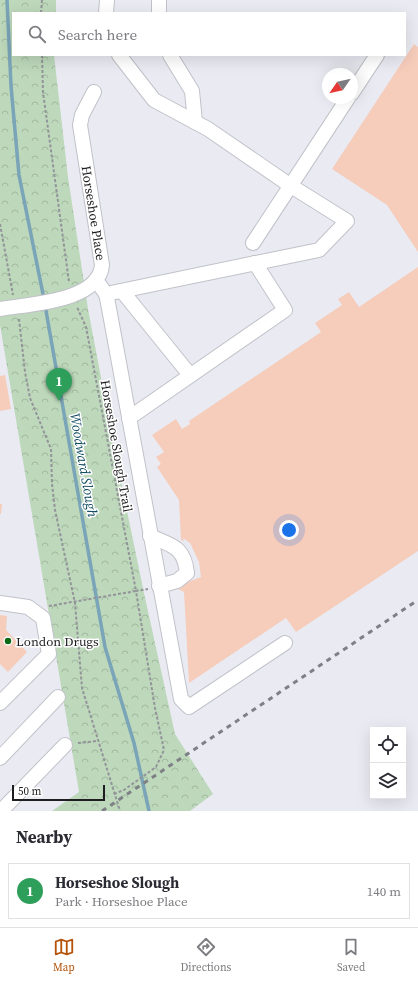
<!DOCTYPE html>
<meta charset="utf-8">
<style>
body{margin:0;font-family:"Source Serif 4",serif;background:#f2f2f3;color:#2b2b33}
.controls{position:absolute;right:12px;bottom:12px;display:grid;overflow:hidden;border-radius:0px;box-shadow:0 4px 16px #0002}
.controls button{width:36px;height:36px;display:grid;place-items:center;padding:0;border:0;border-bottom:1px solid #e1e1e2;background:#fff;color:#2b2b33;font:20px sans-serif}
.compass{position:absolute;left:322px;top:68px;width:36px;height:36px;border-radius:50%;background:#fff;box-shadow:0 4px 16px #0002;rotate:236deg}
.scale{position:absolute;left:12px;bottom:10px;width:93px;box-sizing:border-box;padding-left:4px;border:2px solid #1e1e21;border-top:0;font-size:11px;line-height:14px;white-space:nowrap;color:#1e1e21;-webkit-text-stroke:3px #fff;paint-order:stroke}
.you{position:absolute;left:289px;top:530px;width:14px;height:14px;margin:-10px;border:3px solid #fff;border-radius:50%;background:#1a73e8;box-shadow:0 0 0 6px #1a73e833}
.badge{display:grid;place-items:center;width:26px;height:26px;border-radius:50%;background:#b45309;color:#fff;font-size:13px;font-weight:700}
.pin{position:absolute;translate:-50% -33px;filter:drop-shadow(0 1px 2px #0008)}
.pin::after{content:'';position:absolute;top:21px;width:14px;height:12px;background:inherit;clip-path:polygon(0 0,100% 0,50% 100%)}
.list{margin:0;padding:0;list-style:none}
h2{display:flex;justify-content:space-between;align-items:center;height:52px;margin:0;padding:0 16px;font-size:17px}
h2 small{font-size:13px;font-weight:400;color:#7c7c81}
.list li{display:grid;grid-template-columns:26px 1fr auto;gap:12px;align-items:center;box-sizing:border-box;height:56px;margin:0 8px 8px;padding:0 8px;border:1px solid #e1e1e2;border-radius:0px}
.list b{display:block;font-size:15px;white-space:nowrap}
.list p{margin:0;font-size:13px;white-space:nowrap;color:#7c7c81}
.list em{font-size:13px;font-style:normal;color:#7c7c81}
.icon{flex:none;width:22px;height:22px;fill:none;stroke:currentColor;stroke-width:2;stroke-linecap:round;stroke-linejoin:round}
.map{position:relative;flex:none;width:418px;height:811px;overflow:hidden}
.search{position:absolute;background:#fff;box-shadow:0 4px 16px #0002;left:12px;right:12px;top:12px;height:44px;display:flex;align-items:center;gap:10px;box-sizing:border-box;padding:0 14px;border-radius:0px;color:#7c7c81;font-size:15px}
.sheet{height:116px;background:#fff}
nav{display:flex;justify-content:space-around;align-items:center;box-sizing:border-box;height:56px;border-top:1px solid #e1e1e2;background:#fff;font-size:11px;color:#7c7c81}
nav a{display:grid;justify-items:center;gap:2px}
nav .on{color:#b45309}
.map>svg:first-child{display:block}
.park{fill:url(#park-crowns)}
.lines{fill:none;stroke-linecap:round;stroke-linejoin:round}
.stream{stroke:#7aa4b7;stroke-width:3.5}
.building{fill:#f6ccbb}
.minor-casing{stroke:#c1c2c9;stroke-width:16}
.path{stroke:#939499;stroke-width:2;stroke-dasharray:3 2;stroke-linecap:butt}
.minor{stroke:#fff;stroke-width:14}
.rail{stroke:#7f8085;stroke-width:3;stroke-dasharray:5 5;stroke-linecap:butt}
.poi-dot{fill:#0c6a14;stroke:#fff;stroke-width:1.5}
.labels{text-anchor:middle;stroke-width:3;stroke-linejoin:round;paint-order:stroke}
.street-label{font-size:13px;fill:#1e1e21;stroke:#fff}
.poi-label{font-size:13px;fill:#1e1e21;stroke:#fff;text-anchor:start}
.water-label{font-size:14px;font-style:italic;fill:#124c61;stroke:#fff}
</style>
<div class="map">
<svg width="418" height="811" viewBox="0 0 418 811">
<defs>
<pattern id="park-crowns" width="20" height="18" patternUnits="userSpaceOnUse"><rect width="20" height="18" fill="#bdd8bb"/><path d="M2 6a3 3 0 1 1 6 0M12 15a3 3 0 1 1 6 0" fill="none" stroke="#a2b9a0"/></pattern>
</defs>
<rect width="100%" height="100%" fill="#eaebf2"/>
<polygon class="park" points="0,0 56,0 56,13 13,13 13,55 54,55 68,177 88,309 120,477 144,593 175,734 213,794 190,811 52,811 79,792 0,325"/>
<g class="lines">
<g class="stream">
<polyline points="7,0 11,86 19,175 44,299"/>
<polyline points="45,305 105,647 134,743 149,811"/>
</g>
</g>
<g class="building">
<polygon points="414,44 418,47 418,252 387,205 332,169"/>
<polygon points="418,267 418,551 296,632 286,618 189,683 184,592 178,589 185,583 201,577 199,562 190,543 183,538 184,541 181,540 179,500 157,467 161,464 156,457 164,452 152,435 176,419 182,429 190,424 189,421 321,332 315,323 342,305 338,299 349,292 359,307"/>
<polygon points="5,375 11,409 0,411 0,376"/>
<polygon points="0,504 2,504 1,514 0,514"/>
<polygon points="0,615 7,616 6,630 27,652 8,672 0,664"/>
</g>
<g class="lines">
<g class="minor-casing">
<g id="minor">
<polyline points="159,0 159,13"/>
<polyline points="106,13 107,0"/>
<polyline points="170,55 192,91 195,122"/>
<polyline points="352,93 377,55"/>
<polyline points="253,243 348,98"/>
<polyline points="96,280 106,294 108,303 181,699 189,707 285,643"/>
<polyline points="122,291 190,375"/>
<polyline points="106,294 319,250 347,221 291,186 208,129 154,100 119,55"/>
<path d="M 0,309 C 28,304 99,302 102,265 L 80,125 L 82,115 L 94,92"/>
<polyline points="129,418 285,310 255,263"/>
<path d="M 150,536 C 172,546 184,546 187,573 L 177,581 L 159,586"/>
<polyline points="0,603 28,607 43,618 49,654 0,703"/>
<polyline points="0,758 58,697"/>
<polyline points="1,811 65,745"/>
</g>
</g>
<g class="path">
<polyline points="41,13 42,0"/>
<polyline points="42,55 43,92 69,282"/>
<polyline points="0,224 13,295"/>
<polyline points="19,319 25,372 30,398 51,449 52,484 55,510 75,603 82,688 120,811"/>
<polyline points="49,606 136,591 86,327 77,307"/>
<polyline points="78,743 97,741"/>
<polyline points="114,794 124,790 156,767 164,750 155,708 136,591 148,589"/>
</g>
<use href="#minor" class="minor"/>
<polyline class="rail" points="102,811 418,600"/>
</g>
<circle class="poi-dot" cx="8" cy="641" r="4"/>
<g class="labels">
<g class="street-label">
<text transform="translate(94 213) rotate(81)" y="5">Horseshoe Place</text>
<text transform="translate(117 446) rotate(80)" y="5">Horseshoe Slough Trail</text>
</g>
<g class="poi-label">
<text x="16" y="646">London Drugs</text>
</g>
<g class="water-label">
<text transform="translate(84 465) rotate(80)" y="5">Woodward Slough</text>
</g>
</g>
</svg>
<div class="controls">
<button><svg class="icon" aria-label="locate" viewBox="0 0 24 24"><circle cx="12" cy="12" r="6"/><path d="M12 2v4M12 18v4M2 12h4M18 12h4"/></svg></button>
<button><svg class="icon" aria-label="layers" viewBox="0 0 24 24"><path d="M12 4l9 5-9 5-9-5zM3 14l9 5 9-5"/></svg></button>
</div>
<svg class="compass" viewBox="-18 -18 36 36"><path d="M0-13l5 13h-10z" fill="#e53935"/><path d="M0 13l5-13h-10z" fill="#7c7c81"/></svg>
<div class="scale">50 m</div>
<div class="you"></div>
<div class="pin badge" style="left:59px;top:401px;background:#2e9e5b">1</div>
<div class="search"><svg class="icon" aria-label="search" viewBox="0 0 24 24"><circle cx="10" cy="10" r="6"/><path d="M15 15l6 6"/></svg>Search here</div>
</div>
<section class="sheet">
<h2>Nearby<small></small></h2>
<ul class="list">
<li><span class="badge" style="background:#2e9e5b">1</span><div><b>Horseshoe Slough</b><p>Park · Horseshoe Place</p></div><em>140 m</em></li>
</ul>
</section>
<nav>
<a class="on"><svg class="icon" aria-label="map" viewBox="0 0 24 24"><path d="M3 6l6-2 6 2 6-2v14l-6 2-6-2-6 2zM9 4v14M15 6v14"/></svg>Map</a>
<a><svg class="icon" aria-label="directions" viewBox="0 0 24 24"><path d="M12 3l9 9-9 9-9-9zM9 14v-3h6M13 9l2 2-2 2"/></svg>Directions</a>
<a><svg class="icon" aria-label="saved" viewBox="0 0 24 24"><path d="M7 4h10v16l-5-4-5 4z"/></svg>Saved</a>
</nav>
